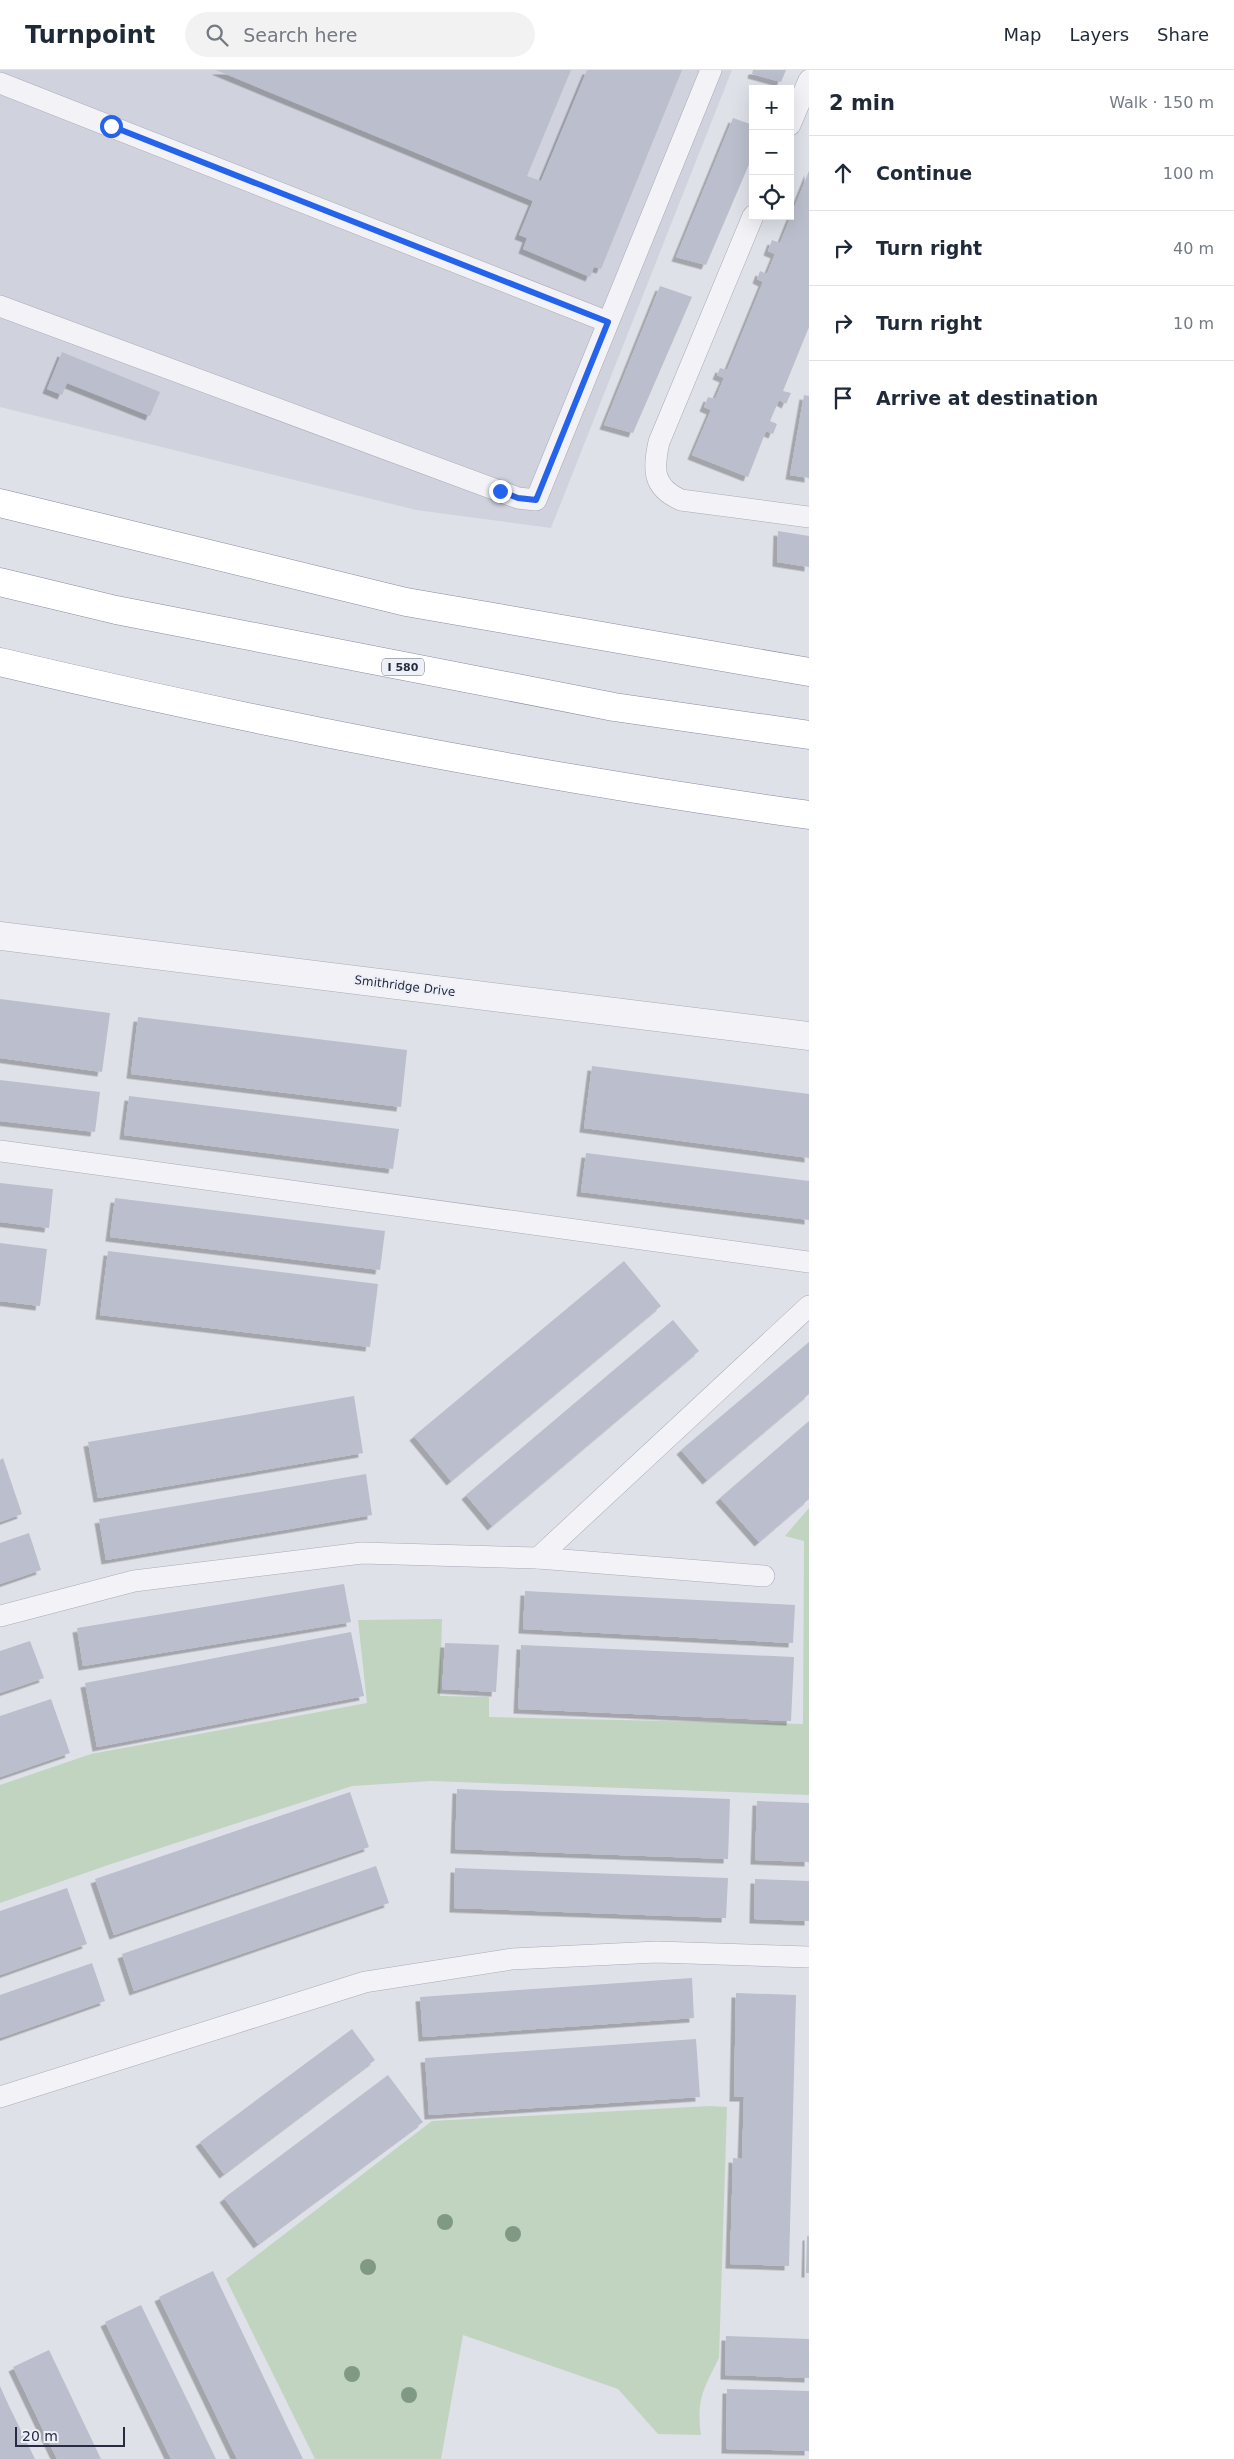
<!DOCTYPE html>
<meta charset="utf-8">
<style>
body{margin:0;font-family:"DejaVu Sans",sans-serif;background:#f2f2f3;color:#1f2937}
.controls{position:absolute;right:15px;top:15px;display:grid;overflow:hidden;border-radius:0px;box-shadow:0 5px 20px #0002}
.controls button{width:45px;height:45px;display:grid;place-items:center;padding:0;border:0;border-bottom:1px solid #e0e1e3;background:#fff;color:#1f2937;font:25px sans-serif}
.scale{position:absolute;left:15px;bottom:12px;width:110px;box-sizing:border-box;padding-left:5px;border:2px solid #262b41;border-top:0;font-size:14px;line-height:18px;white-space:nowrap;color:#262b41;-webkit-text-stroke:4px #eef0f7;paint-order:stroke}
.stop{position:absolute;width:15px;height:15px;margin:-11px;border:4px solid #2563eb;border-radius:50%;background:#fff}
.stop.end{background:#2563eb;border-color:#fff;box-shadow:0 1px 5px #0008}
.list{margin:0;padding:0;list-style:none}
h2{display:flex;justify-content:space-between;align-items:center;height:65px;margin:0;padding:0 20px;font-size:21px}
h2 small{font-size:16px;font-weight:400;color:#747a83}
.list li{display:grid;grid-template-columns:32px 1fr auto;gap:15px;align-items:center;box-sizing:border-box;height:75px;padding:0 20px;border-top:1px solid #e0e1e3}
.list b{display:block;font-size:19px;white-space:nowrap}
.list em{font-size:16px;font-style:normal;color:#747a83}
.icon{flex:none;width:28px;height:28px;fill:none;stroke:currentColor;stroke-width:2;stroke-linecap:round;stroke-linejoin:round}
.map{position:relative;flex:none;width:809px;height:2389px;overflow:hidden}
header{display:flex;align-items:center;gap:30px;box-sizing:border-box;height:70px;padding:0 25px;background:#fff;border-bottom:1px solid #e0e1e3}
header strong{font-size:24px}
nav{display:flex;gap:28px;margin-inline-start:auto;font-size:18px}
.search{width:350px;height:45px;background:#f2f2f3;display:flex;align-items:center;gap:12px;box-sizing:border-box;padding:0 18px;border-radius:28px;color:#747a83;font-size:19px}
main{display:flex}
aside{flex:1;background:#fff}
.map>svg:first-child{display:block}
.built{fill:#d0d3de}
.green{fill:#c0d4bf}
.building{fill:#bbbecc;filter:url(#shadow)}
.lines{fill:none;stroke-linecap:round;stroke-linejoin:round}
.service-casing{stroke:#a8aab7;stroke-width:22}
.minor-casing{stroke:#a8aab7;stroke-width:29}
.motorway-casing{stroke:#858aa1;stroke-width:29}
.service{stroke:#f2f2f7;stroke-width:21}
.minor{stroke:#f2f2f7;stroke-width:28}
.motorway{stroke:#fff;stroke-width:28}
.tree{fill:#809985}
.route{stroke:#2563eb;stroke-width:6}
.labels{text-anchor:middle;stroke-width:4;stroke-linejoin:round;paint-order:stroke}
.shield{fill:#eef0f7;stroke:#626678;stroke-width:1}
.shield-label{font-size:11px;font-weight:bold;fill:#262b41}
.street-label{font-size:12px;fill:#262b41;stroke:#eef0f7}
</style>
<header>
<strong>Turnpoint</strong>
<div class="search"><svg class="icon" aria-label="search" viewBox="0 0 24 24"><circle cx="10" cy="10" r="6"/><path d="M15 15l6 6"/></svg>Search here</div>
<nav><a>Map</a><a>Layers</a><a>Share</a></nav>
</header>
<main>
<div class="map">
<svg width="809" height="2389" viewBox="0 0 809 2389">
<defs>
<filter id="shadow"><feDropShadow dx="-4.5" dy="4.5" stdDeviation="0" flood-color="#0004"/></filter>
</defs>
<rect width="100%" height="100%" fill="#dfe1e9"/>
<polygon class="built" points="0,0 732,0 551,458 416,440 0,337"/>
<g class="green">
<polygon points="809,1438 809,1725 431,1711 352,1716 108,1795 0,1833 0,1715 91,1684 367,1633 358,1550 442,1549 440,1626 489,1627 489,1647 803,1654 804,1471 785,1466"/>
<path d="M 710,2036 L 727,2037 L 719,2288 C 704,2318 696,2330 701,2365 L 658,2364 L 618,2319 L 463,2265 L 441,2389 L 315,2389 L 226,2209 L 432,2051 Z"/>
</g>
<g class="building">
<polygon points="216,0 571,0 527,106 541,111 587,0 682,0 601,199 594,197 590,207 523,179 527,168 519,165 533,131"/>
<polygon points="753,0 786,0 781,12 752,4"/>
<polygon points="733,48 753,55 753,85 706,195 676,187"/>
<polygon points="809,101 809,257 783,321 791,323 786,334 779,330 770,351 777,354 773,364 766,361 748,407 692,385 711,340 704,337 708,327 715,329 724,308 717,305 720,298 727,300 763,212 757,209 760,201 767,204 775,184 768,181 772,170 780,173"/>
<polygon points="660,216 692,227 633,363 604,355"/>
<polygon points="62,282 160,322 150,346 67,313 62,325 47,319"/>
<polygon points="804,325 809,326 809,408 790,405"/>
<polygon points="778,461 809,466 809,497 777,492"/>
<polygon points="0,929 110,943 102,1002 0,988"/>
<polygon points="138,947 407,980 401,1037 131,1004"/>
<polygon points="592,996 809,1024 809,1088 584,1058"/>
<polygon points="0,1010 100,1022 95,1062 0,1051"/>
<polygon points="129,1026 399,1059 393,1099 124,1065"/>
<polygon points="586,1083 809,1111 809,1150 581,1122"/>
<polygon points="0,1113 53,1119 49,1158 0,1152"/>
<polygon points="115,1128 385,1161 380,1200 110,1167"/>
<polygon points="0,1173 47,1179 40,1236 0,1231"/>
<polygon points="108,1181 378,1214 370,1277 100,1245"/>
<polygon points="624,1191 661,1236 451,1411 414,1366"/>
<polygon points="673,1250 699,1281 492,1456 466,1425"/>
<polygon points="809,1272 809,1324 707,1410 681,1380"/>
<polygon points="354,1326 363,1383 98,1428 88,1372"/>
<polygon points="809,1351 809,1429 759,1472 720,1428"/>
<polygon points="3,1388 22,1444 0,1452 0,1390"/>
<polygon points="366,1404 372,1445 106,1490 99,1449"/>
<polygon points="29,1463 41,1500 0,1514 0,1473"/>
<polygon points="344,1514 351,1552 83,1596 77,1558"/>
<polygon points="525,1521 795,1535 793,1573 523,1559"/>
<polygon points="351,1562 364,1626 97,1677 85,1613"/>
<polygon points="30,1571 44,1608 0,1623 0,1581"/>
<polygon points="445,1573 499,1575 496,1622 442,1619"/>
<polygon points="521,1575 794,1587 791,1651 518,1639"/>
<polygon points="51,1629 70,1683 0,1707 0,1646"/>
<polygon points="457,1719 730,1729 728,1789 455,1779"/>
<polygon points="350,1722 369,1777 114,1865 95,1809"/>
<polygon points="757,1731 809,1733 809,1792 755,1790"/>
<polygon points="376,1796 389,1833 134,1921 122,1884"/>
<polygon points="455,1798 728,1808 726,1848 454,1838"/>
<polygon points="755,1809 809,1811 809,1851 754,1849"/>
<polygon points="67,1818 87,1874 0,1905 0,1841"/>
<polygon points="92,1893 105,1931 0,1968 0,1925"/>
<polygon points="692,1908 694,1948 423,1967 420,1927"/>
<polygon points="736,1923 796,1925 789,2196 730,2194 733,2088 742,2089 744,2027 734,2027"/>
<polygon points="352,1959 375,1990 224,2104 200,2072"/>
<polygon points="696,1969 700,2027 429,2045 425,1988"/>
<polygon points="388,2005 423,2052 258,2174 224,2128"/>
<polygon points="807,2166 809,2166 809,2203 806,2203"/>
<polygon points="213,2201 286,2354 303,2389 237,2389 159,2227"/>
<polygon points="141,2235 216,2389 171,2389 105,2252"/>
<polygon points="726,2266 809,2269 809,2308 725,2305"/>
<polygon points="49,2280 101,2389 57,2389 13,2297"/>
<polygon points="0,2316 9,2336 35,2389 0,2389"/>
<polygon points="727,2319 809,2321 809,2381 726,2379"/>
</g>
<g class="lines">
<g class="service-casing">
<g id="service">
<polyline points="0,13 608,252"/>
<polyline points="790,55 809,10"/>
<path d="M 753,146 L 659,372 C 653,399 652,417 681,430 L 809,447"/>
<polyline points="0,236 518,428 536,430 711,0"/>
<polyline points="0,1081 809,1192"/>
<polyline points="538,1488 809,1236"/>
<polyline points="0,1546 134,1511 362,1483 538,1488 764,1506"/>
<polyline points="0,2027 365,1912 512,1889 657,1882 809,1887"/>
</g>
</g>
<g class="minor-casing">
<polyline id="minor" points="0,866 809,966"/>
</g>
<g class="motorway-casing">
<g id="motorway">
<polyline points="0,433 406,532 809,602"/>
<polyline points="0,512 116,540 614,637 809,665"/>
<path d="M 0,592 C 267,655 537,707 809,745"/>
</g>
</g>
<use href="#service" class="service"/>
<use href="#minor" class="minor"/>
<use href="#motorway" class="motorway"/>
</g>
<g class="tree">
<circle cx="445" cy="2152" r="8"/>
<circle cx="513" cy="2164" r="8"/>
<circle cx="368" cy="2197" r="8"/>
<circle cx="352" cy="2304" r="8"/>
<circle cx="409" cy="2325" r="8"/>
</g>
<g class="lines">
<polyline class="route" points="111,56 608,252 536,430 518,428 500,421"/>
</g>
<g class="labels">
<rect class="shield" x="382" y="588.5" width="42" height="17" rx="4"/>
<g class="shield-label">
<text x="403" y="601">I 580</text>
</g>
<g class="street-label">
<text transform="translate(405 916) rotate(7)" y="4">Smithridge Drive</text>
</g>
</g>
</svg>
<div class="controls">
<button>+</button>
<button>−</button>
<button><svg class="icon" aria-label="locate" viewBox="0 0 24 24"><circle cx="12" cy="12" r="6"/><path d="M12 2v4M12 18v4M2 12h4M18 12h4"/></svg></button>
</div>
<div class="scale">20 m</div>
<div class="stop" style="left:111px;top:56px"></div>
<div class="stop end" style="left:500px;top:421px"></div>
</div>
<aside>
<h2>2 min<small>Walk · 150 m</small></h2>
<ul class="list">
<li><svg class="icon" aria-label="ahead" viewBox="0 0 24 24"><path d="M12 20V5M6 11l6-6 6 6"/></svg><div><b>Continue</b></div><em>100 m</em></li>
<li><svg class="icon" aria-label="right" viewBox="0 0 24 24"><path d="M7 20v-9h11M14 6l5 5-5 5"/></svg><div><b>Turn right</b></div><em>40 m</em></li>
<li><svg class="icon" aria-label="right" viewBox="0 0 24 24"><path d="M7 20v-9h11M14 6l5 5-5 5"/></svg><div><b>Turn right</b></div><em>10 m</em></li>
<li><svg class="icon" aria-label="arrive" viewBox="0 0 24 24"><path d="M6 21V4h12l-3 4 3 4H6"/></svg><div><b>Arrive at destination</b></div></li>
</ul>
</aside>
</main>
